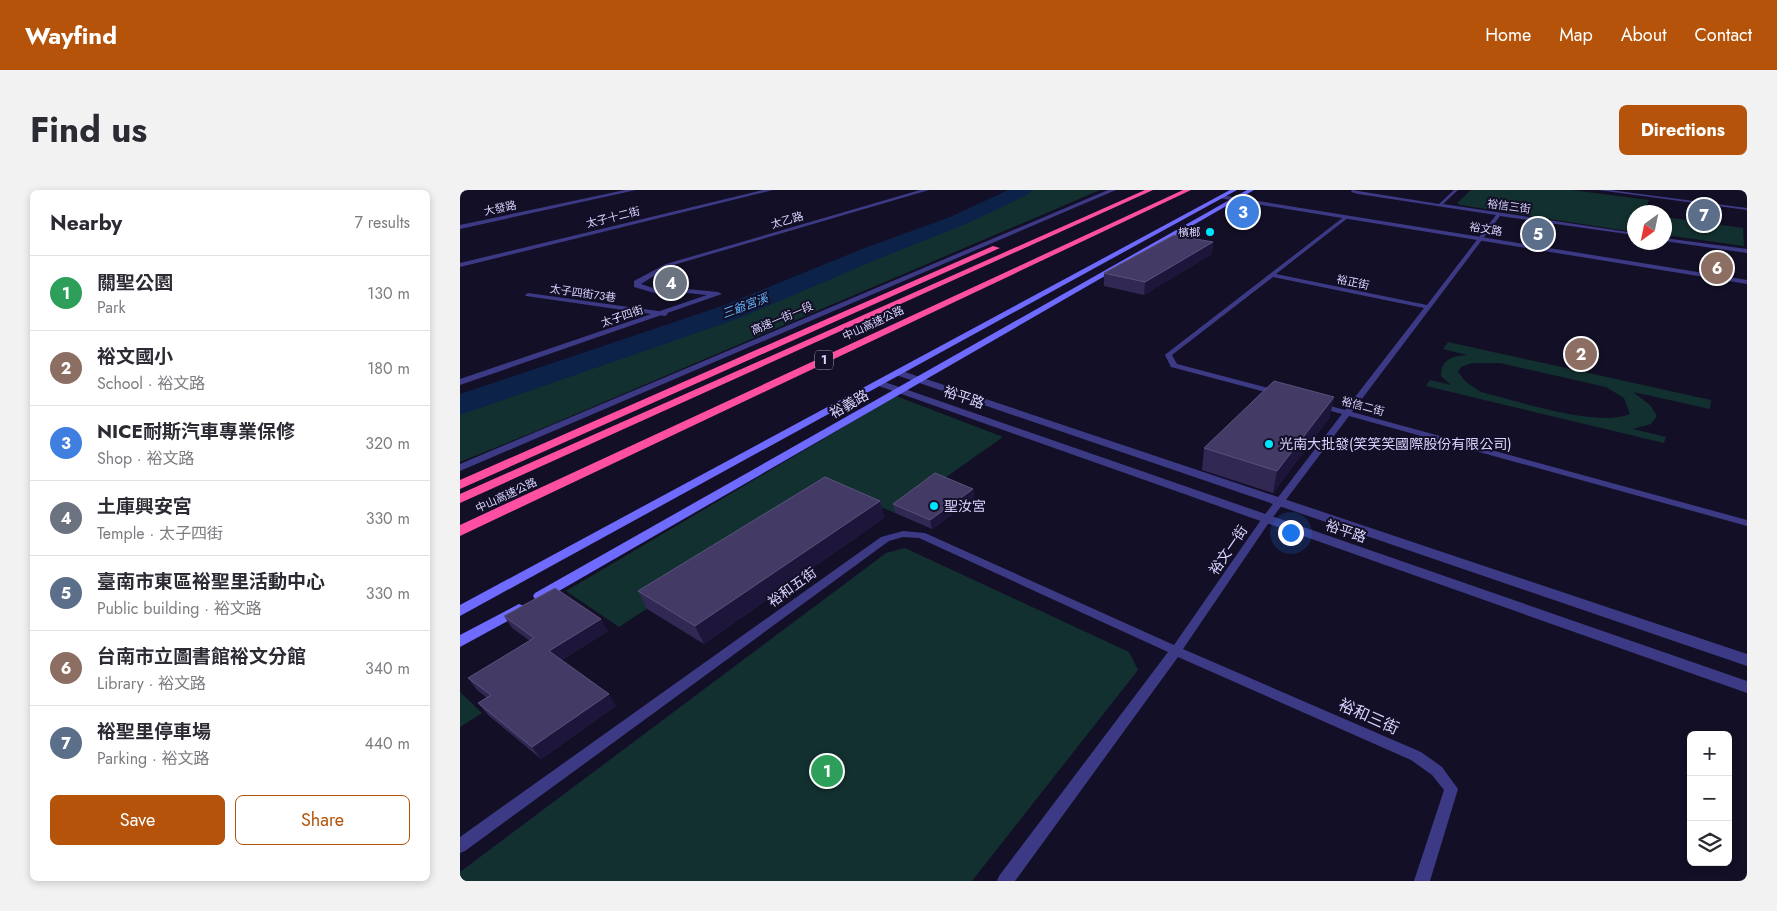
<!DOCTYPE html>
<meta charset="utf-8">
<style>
body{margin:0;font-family:Jost,"Noto Sans TC",sans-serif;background:#f2f2f3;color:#2b2b33}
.controls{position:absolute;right:15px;bottom:15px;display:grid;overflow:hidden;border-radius:8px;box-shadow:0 2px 8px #0003}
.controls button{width:45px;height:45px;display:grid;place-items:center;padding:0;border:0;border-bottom:1px solid #e1e1e2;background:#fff;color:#2b2b33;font:25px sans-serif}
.compass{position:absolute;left:1167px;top:15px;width:45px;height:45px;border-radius:50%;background:#fff;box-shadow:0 2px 8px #0003;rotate:213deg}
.you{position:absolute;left:830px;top:342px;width:18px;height:18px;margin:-12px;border:4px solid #fff;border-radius:50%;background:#1a73e8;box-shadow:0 0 0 8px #1a73e833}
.badge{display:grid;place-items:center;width:32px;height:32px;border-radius:50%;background:#b45309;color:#fff;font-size:16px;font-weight:700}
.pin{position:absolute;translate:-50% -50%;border:2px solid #fff;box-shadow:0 1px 5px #0006}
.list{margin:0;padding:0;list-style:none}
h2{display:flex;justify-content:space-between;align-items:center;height:65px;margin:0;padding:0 20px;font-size:21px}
h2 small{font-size:16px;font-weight:400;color:#7c7c81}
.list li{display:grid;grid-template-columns:32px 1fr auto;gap:15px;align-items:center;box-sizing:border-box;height:75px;padding:0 20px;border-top:1px solid #e1e1e2}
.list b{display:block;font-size:19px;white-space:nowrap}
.list p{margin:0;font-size:16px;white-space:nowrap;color:#7c7c81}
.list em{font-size:16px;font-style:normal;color:#7c7c81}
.actions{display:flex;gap:10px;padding:15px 20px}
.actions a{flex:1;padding:11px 0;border:1px solid #b45309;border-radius:8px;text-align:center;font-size:18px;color:#b45309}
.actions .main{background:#b45309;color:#fff}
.icon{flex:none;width:28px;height:28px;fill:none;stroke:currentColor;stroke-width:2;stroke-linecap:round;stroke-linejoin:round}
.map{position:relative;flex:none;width:1287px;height:691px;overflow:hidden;border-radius:8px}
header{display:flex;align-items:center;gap:30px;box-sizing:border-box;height:70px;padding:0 25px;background:#b45309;color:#fff}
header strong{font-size:24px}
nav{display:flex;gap:28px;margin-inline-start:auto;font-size:18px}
.intro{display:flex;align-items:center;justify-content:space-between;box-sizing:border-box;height:120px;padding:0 30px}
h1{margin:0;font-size:35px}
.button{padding:12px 22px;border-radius:8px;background:#b45309;color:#fff;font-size:18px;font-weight:700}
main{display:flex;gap:30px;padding:0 30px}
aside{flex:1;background:#fff;border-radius:8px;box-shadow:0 2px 8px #0003}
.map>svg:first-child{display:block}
.green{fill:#12302f;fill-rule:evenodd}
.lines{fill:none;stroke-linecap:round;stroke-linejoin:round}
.river{fill:#0c2248;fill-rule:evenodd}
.lane{fill:#3d3a85;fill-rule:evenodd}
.street{fill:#3d3a85;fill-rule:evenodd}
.secondary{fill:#6f6bff;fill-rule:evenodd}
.highway{fill:#ff4fa3;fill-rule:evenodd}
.wall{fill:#312854}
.shaded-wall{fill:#1d163a}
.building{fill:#433a66;stroke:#5a527e}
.poi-dot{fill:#00e5ff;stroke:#130f26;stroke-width:2}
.labels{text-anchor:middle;stroke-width:4;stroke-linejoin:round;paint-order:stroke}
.far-street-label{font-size:11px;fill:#d9d4ff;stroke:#130f26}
.far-poi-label{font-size:11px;fill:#d9d4ff;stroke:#130f26;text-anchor:end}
.far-water-label{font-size:12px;font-style:italic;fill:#62b6ff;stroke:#130f26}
.shield{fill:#130f26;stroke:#9e99be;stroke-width:1}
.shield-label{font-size:12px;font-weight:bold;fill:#d9d4ff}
.street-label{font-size:14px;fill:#d9d4ff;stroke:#130f26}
.poi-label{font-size:14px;fill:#d9d4ff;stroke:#130f26;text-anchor:start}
.near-street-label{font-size:16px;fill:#d9d4ff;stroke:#130f26}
</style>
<header>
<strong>Wayfind</strong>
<nav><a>Home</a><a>Map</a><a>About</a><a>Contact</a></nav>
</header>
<div class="intro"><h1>Find us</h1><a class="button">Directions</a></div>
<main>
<aside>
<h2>Nearby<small>7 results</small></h2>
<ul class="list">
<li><span class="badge" style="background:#2e9e5b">1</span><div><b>關聖公園</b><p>Park</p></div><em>130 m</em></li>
<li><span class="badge" style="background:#8d6e63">2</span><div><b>裕文國小</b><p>School · 裕文路</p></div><em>180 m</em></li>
<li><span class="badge" style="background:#3f7fe0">3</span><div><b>NICE耐斯汽車專業保修</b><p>Shop · 裕文路</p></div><em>320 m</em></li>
<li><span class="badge" style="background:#6b7280">4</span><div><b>土庫興安宮</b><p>Temple · 太子四街</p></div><em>330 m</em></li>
<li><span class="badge" style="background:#5c6f8a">5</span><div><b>臺南市東區裕聖里活動中心</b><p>Public building · 裕文路</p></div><em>330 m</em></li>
<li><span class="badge" style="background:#8d6e63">6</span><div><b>台南市立圖書館裕文分館</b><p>Library · 裕文路</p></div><em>340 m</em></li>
<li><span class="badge" style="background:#5c6f8a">7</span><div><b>裕聖里停車場</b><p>Parking · 裕文路</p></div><em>440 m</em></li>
</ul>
<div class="actions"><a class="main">Save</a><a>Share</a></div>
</aside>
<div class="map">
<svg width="1287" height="691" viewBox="0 0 1287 691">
<rect width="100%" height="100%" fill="#130f26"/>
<g class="green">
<polygon points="571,0 640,0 74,242 0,272 0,216 274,123"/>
<polygon points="1011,0 1112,0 1189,10 1184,22 1174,22 1174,42 1000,15 997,13"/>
<polygon points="1205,27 1283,38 1284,56 1205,45"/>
<path d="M 988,152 L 1251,210 L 1250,219 L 1173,202 L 1190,215 L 1197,226 L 1191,234 L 1173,239 L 1206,247 L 1204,253 L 966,196 L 970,190 L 991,195 L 981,186 C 981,169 993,166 1007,165 L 983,159 ZM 1012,173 L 1040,173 L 1146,197 L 1164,208 L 1170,224 C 1137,238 1058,211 1021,202 L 1006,192 L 998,182 L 1001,177 Z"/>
<polygon points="436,206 543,247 435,323 374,297 159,437 106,401"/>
<polygon points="445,358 669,462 678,480 512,691 0,691 0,682 426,363"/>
<polygon points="0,502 22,523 0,537"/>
</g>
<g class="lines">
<polygon class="river" points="548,0 572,0 569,4 504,35 418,69 280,128 0,225 0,204 262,116 402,59 490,27"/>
<g class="lane">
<polygon points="892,0 979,14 994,0 998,0 983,14 1174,43 1174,45 1040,26 892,222 1287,330 1287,336 889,226 810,331 723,459 961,562 982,577 998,599 970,691 954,691 984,600 972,585 951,570 718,467 555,691 537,691 539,686 708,462 459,348 443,347 429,351 5,661 0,663 0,647 421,347 443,341 465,343 714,455 803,327 882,224 856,217 856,213 859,213 885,220 964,118 813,87 712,165 717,174 820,201 821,203 817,205 711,177 705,165 706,164 885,26 889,27 816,84 967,115 1036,25 898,4 891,2"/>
<polygon points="1138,0 1150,0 1287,18 1287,20"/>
<polygon points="1204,48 1287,59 1287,63 1204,51"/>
<polygon points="68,103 205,122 208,124 205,126 66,106 65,105"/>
</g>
<g class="street">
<polygon points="165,0 176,0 0,39 0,35"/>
<polygon points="303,0 313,0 0,77 0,73"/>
<polygon points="460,0 469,0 210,76 181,94 202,101 227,99 258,102 262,104 0,195 0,189 247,105 227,103 201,105 174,97 174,91 206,74"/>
<polygon points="648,0 656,0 0,281 0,274"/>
<polygon points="761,5 1287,90 1287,94 759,8"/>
<polygon points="439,180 1287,464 1287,476 436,185 434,183"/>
<polygon points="419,190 1287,491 1287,503 416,195 416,191"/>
</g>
<g class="secondary">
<polygon points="770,0 777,0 0,426 0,415"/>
<polygon points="787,0 794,0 85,409 75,409 73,406 75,403"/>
<polygon points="59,414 64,416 66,419 64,422 0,457 0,445"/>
</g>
<g class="highway">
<polygon points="685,0 693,0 0,313 0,304"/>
<polygon points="723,0 731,0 0,346 0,335"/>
<polygon points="533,56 540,58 0,299 0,290"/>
</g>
</g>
<g class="wall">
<polygon points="753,52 752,64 684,105 644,96 644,83"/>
<polygon points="870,227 813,303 742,280 744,258"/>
<polygon points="513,299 514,308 472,339 435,323 433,314"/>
<polygon points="420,311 424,328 244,454 187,419 178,401"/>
<polygon points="44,426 148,441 102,470 156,516 81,569 28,525 18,513 27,508 17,500 8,488 70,451 52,438"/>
</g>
<g class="shaded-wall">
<polygon points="753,52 752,64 684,105 685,92"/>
<polygon points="874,207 870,227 813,303 817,281"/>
<polygon points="513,299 514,308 472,339 470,330"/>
<polygon points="420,311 424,328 244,454 235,436"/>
<polygon points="141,429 148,441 97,473 89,461"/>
<polygon points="149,504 156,516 81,569 72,557"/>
</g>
<g class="building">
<polygon points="714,45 753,52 685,92 644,83"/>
<polygon points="814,191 874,207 817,281 744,258"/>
<polygon points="475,283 513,299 470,330 433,314"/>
<polygon points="365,287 420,311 235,436 178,401"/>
<polygon points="95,398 141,429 89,461 149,504 72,557 18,513 31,505 8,488 74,448 44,426"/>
</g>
<g class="poi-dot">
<circle cx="750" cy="42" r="5"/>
<circle cx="809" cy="254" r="5"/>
<circle cx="474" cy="316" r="5"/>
</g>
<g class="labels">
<g class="far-street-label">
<text transform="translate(1049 16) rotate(8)" y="4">裕信三街</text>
<text transform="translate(40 18) rotate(-12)" y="4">大發路</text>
<text transform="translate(153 27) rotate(-14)" y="4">太子十二街</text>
<text transform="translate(327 30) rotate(-16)" y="4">太乙路</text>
<text transform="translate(1026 39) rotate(9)" y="4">裕文路</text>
<text transform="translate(893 92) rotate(12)" y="4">裕正街</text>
<text transform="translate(123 103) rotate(8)" y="4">太子四街73巷</text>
<text transform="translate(162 126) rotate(-19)" y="4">太子四街</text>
<text transform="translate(322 128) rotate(-23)" y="4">高速一街一段</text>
<text transform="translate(413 133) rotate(-25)" y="4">中山高速公路</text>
<text transform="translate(903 216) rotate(15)" y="4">裕信二街</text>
<text transform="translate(46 305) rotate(-25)" y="4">中山高速公路</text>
</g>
<g class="far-poi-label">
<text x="740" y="46">檳榔</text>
</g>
<g class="far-water-label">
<text transform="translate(285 116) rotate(-21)" y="4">三爺宮溪</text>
</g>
<rect class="shield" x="355" y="160.5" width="18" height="19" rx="4"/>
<g class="shield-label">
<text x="364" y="174">1</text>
</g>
<g class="street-label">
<text transform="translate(504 207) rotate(19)" y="5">裕平路</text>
<text transform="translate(389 214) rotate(-30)" y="5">裕義路</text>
<text transform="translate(886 341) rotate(19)" y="5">裕平路</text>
<text transform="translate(768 360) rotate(-56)" y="5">裕文一街</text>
<text transform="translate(332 397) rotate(-36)" y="5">裕和五街</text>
</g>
<g class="poi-label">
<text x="819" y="259">光南大批發(笑笑笑國際股份有限公司)</text>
<text x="484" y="321">聖汝宮</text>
</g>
<g class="near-street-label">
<text transform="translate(909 526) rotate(24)" y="6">裕和三街</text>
</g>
</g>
</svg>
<div class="controls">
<button>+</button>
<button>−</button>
<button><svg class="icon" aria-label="layers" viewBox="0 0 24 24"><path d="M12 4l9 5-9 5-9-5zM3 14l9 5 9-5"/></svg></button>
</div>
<svg class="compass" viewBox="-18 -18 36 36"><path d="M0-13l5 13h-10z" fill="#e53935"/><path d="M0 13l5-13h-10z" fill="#7c7c81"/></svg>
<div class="you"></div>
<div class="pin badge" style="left:367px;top:581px;background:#2e9e5b">1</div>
<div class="pin badge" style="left:1121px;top:164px;background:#8d6e63">2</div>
<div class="pin badge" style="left:783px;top:22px;background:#3f7fe0">3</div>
<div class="pin badge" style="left:211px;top:93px;background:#6b7280">4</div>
<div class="pin badge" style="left:1078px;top:44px;background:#5c6f8a">5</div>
<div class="pin badge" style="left:1257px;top:78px;background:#8d6e63">6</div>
<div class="pin badge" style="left:1244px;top:25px;background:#5c6f8a">7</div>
</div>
</main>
